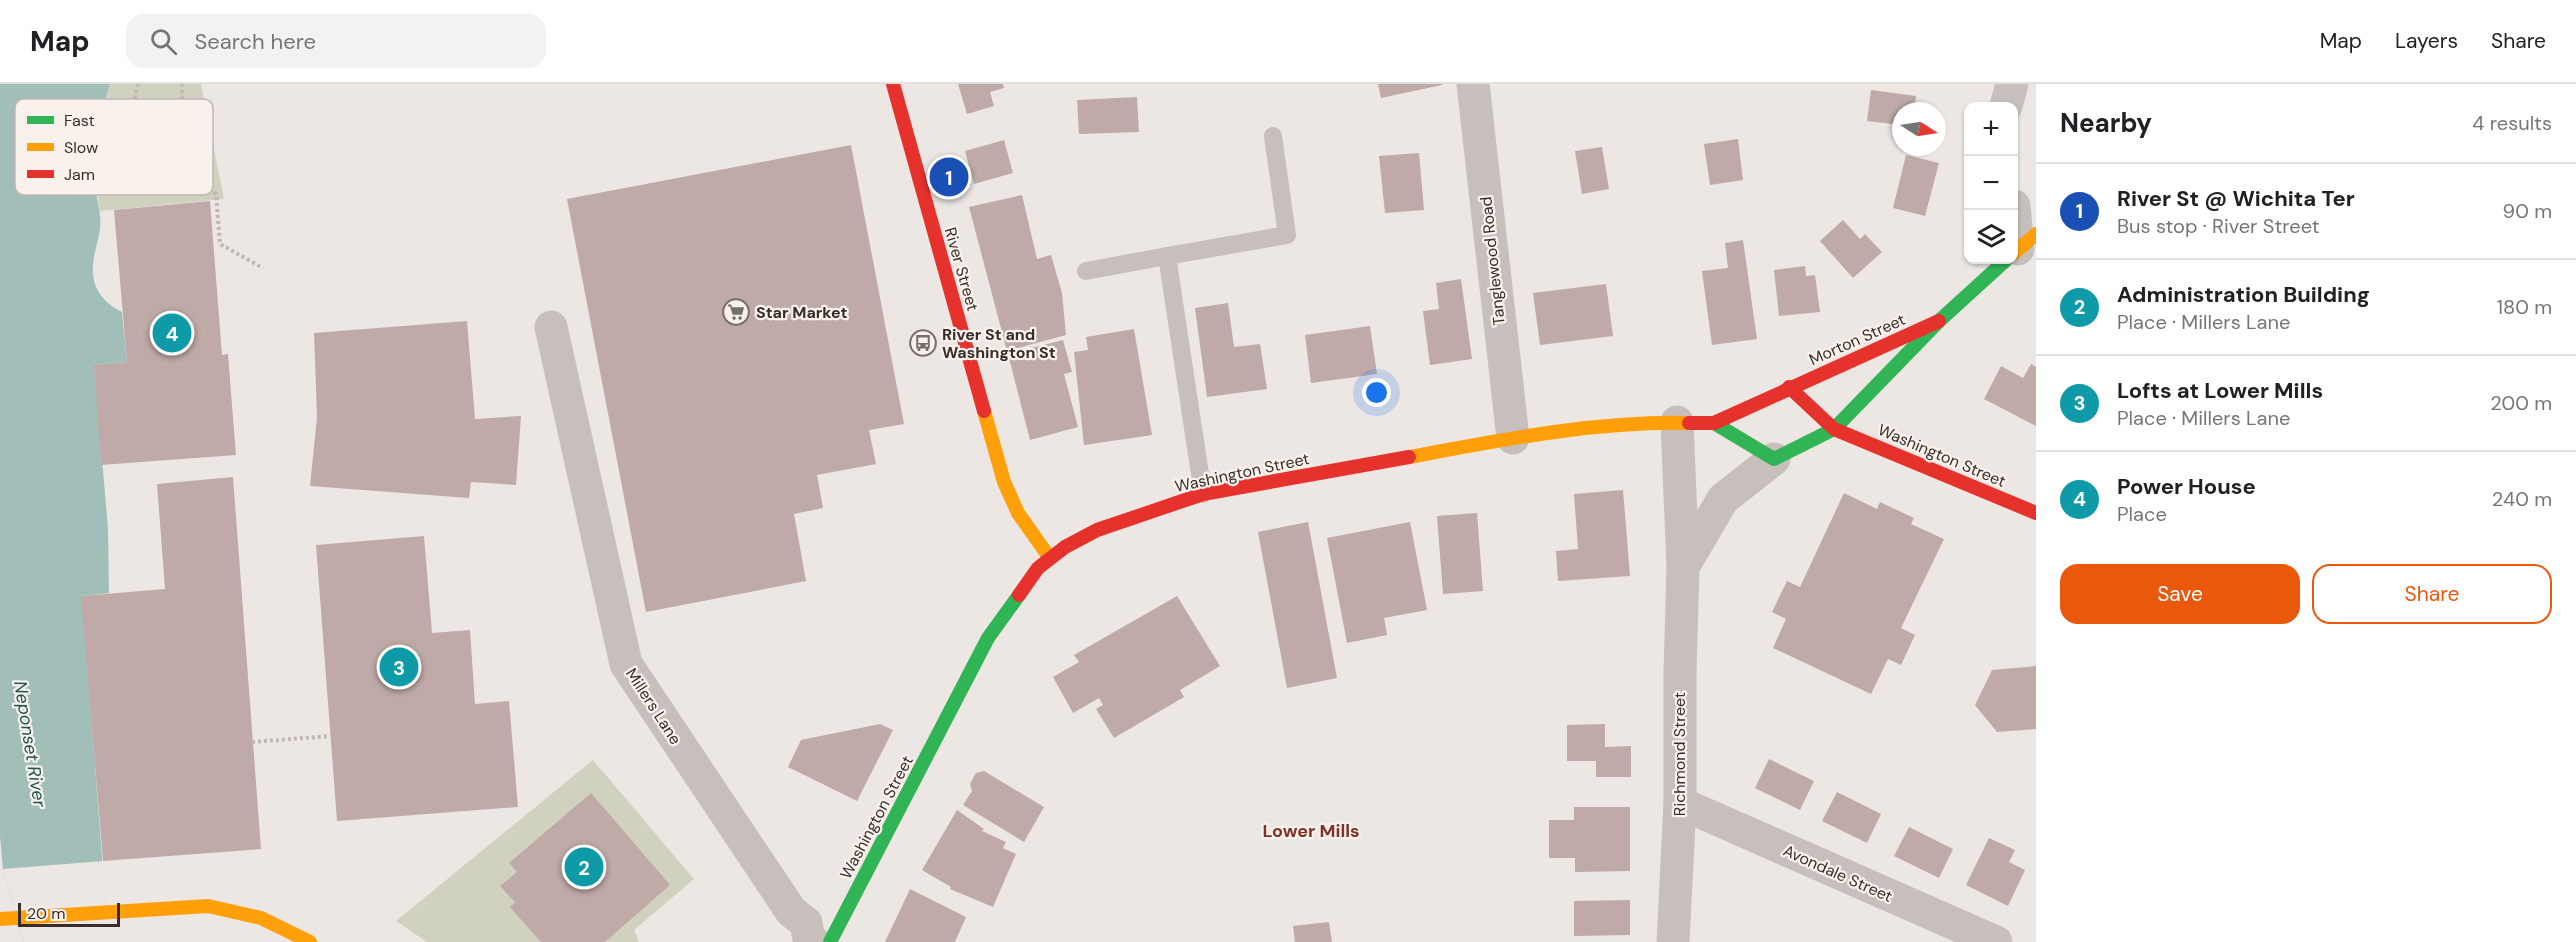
<!DOCTYPE html>
<meta charset="utf-8">
<style>
body{margin:0;font-family:"DM Sans",sans-serif;background:#f2f2f2;color:#202124}
.controls{position:absolute;right:18px;top:18px;display:grid;overflow:hidden;border-radius:12px;box-shadow:0 2px 4px #0004}
.controls button{width:54px;height:54px;display:grid;place-items:center;padding:0;border:0;border-bottom:2px solid #e0e0e0;background:#fff;color:#202124;font:30px sans-serif}
.compass{position:absolute;left:1892px;top:18px;width:54px;height:54px;border-radius:50%;background:#fff;box-shadow:0 2px 4px #0004;rotate:102deg}
.scale{position:absolute;left:18px;bottom:15px;width:102px;box-sizing:border-box;padding-left:6px;border:3px solid #372d2a;border-top:0;font-size:16px;line-height:21px;white-space:nowrap;color:#372d2a;-webkit-text-stroke:4px #f9f1ec;paint-order:stroke}
.you{position:absolute;left:1377px;top:309px;width:21px;height:21px;margin:-15px;border:4px solid #fff;border-radius:50%;background:#1a73e8;box-shadow:0 0 0 9px #1a73e833}
.badge{display:grid;place-items:center;width:39px;height:39px;border-radius:50%;background:#ea580c;color:#fff;font-size:20px;font-weight:700}
.pin{position:absolute;translate:-50% -50%;border:3px solid #fff;box-shadow:0 2px 6px #0006}
.list{margin:0;padding:0;list-style:none}
h2{display:flex;justify-content:space-between;align-items:center;height:78px;margin:0;padding:0 24px;font-size:26px}
h2 small{font-size:20px;font-weight:400;color:#757577}
.list li{display:grid;grid-template-columns:39px 1fr auto;gap:18px;align-items:center;box-sizing:border-box;height:96px;padding:0 24px;border-top:2px solid #e0e0e0}
.list b{display:block;font-size:22px;white-space:nowrap}
.list p{margin:0;font-size:20px;white-space:nowrap;color:#757577}
.list em{font-size:20px;font-style:normal;color:#757577}
.actions{display:flex;gap:12px;padding:18px 24px}
.actions a{flex:1;padding:14px 0;border:2px solid #ea580c;border-radius:18px;text-align:center;font-size:21px;color:#ea580c}
.actions .main{background:#ea580c;color:#fff}
.icon{flex:none;width:33px;height:33px;fill:none;stroke:currentColor;stroke-width:2;stroke-linecap:round;stroke-linejoin:round}
.map{position:relative;flex:none;width:2036px;height:858px;overflow:hidden}
header{display:flex;align-items:center;gap:36px;box-sizing:border-box;height:84px;padding:0 30px;background:#fff;border-bottom:2px solid #e0e0e0}
header strong{font-size:28px}
nav{display:flex;gap:33px;margin-inline-start:auto;font-size:21px}
.search{width:420px;height:54px;background:#f2f2f2;display:flex;align-items:center;gap:15px;box-sizing:border-box;padding:0 21px;border-radius:18px;color:#757577;font-size:22px}
main{display:flex}
aside{flex:1;background:#fff}
.map>svg:first-child{display:block}
.green{fill:#d0d1bf}
.water{fill:#a1beb9}
.pier{fill:#ede7e4}
.building{fill:#bfaaa7}
.lines{fill:none;stroke-linecap:round;stroke-linejoin:round}
.path{stroke:#bfb8b5;stroke-width:4;stroke-dasharray:3 3;stroke-linecap:butt}
.lane{stroke:#c6bfbc;stroke-width:18}
.street{stroke:#c6bfbc;stroke-width:33}
.fast{stroke:#30b455;stroke-width:14}
.slow{stroke:#ff9f0a;stroke-width:14}
.jam{stroke:#e5322d;stroke-width:14}
.labels{text-anchor:middle;stroke-width:4.5;stroke-linejoin:round;paint-order:stroke}
.street-label{font-size:16px;fill:#372d2a;stroke:#f9f1ec}
.poi-label{font-size:16px;font-weight:bold;fill:#372d2a;stroke:#f9f1ec;text-anchor:start}
.water-label{font-size:18px;font-style:italic;fill:#235551;stroke:#f9f1ec}
.neighbourhood-label{font-size:18px;font-weight:bold;fill:#7f322a;stroke:#f9f1ec}
.key{fill:#f9f1ec;stroke:#bfb6b2;stroke-width:1.5}
.key-label{font-size:16px;fill:#372d2a}
</style>
<header>
<strong>Map</strong>
<div class="search"><svg class="icon" aria-label="search" viewBox="0 0 24 24"><circle cx="10" cy="10" r="6"/><path d="M15 15l6 6"/></svg>Search here</div>
<nav><a>Map</a><a>Layers</a><a>Share</a></nav>
</header>
<main>
<div class="map">
<svg width="2036" height="858" viewBox="0 0 2036 858">
<rect width="100%" height="100%" fill="#ede7e4"/>
<g class="green">
<path d="M 110,0 L 201,0 L 224,115 L 100,127 C 90,77 97,48 110,0 Z"/>
<polygon points="593,676 694,795 634,846 639,858 427,858 396,837"/>
</g>
<path class="water" d="M 0,0 L 110,0 C 101,30 92,63 94,95 C 95,112 102,127 100,145 C 97,165 88,183 96,203 C 102,216 111,222 122,228 L 127,278 L 94,281 L 108,445 L 109,509 L 82,512 L 106,826 L 24,858 L 3,785 L 0,752 Z"/>
<polygon class="pier" points="103,777 106,826 216,818 294,858 24,858 3,785"/>
<g class="building">
<polygon points="958,0 1003,0 1004,4 990,8 994,22 967,30"/>
<polygon points="1378,0 1442,0 1442,1 1381,14"/>
<polygon points="1871,6 1916,12 1914,27 1901,27 1901,41 1867,37"/>
<polygon points="1137,13 1139,48 1079,50 1077,16"/>
<polygon points="1738,55 1743,96 1710,101 1704,60"/>
<polygon points="1004,56 1013,89 974,100 965,67"/>
<polygon points="851,61 904,340 869,346 876,380 817,391 823,424 794,430 806,497 646,528 567,115"/>
<polygon points="1602,63 1609,105 1582,110 1575,67"/>
<polygon points="1419,69 1424,126 1385,129 1379,72"/>
<polygon points="1906,71 1939,79 1925,132 1893,124"/>
<polygon points="1022,111 1037,175 1051,171 1062,209 1066,251 1007,267 969,123"/>
<polygon points="210,117 222,271 228,270 236,371 101,381 94,281 127,278 114,126"/>
<polygon points="1843,136 1860,155 1865,150 1882,168 1853,194 1820,157"/>
<polygon points="1743,156 1757,255 1712,261 1702,187 1728,184 1725,159"/>
<polygon points="1805,182 1806,192 1815,191 1820,228 1779,232 1774,186"/>
<polygon points="1461,195 1472,275 1430,281 1423,227 1439,225 1436,199"/>
<polygon points="1606,200 1613,252 1540,261 1533,209"/>
<polygon points="1228,219 1234,263 1260,260 1267,305 1207,313 1195,224"/>
<polygon points="467,237 475,335 521,332 516,401 471,398 469,414 310,402 317,333 314,249"/>
<polygon points="1370,242 1377,290 1311,299 1305,251"/>
<polygon points="1134,245 1152,351 1084,361 1074,268 1088,266 1086,253"/>
<polygon points="1063,256 1072,288 1064,290 1078,343 1030,356 1008,270"/>
<polygon points="2031,280 2036,283 2036,342 1984,315 2001,282 2023,294"/>
<polygon points="233,393 261,765 103,777 81,512 165,505 157,400"/>
<polygon points="1623,406 1630,492 1558,497 1556,467 1578,465 1574,410"/>
<polygon points="1844,409 1877,425 1880,418 1914,434 1911,440 1944,455 1901,544 1915,551 1901,581 1888,575 1871,610 1773,564 1786,535 1772,528 1787,497 1800,503"/>
<polygon points="1477,429 1483,507 1443,510 1437,432"/>
<polygon points="1308,438 1337,594 1287,604 1258,448"/>
<polygon points="1410,438 1427,526 1384,534 1387,551 1347,559 1327,454"/>
<polygon points="424,452 432,549 470,546 475,620 509,617 518,723 337,737 316,461"/>
<polygon points="1177,512 1220,582 1180,606 1184,613 1114,654 1096,625 1103,621 1099,614 1073,629 1053,593 1079,578 1074,571"/>
<polygon points="2036,582 2036,645 1997,648 1975,621 1992,586"/>
<polygon points="880,640 893,646 857,717 788,683 801,656"/>
<polygon points="1605,640 1605,663 1631,662 1631,693 1596,693 1596,677 1567,677 1567,641"/>
<polygon points="1769,675 1814,697 1800,726 1755,704"/>
<polygon points="984,687 1044,723 1024,758 963,721 972,707 970,700 976,689"/>
<polygon points="1837,708 1881,730 1867,759 1822,737"/>
<polygon points="591,709 670,801 605,858 541,858 510,823 515,818 500,802 517,788 509,779"/>
<polygon points="1574,723 1630,723 1630,787 1575,788 1575,774 1549,774 1549,736 1574,736"/>
<polygon points="957,726 984,745 982,747 1006,758 1003,764 1016,770 993,823 950,805 951,803 922,786"/>
<polygon points="1909,743 1953,765 1939,794 1894,772"/>
<polygon points="1989,754 2015,766 2009,778 2025,786 2008,822 1966,801"/>
<polygon points="910,805 966,833 955,858 885,858"/>
<polygon points="1630,816 1630,851 1574,852 1574,817"/>
<polygon points="1329,838 1332,858 1295,858 1293,842"/>
</g>
<g class="lines">
<g class="path">
<path d="M 138,0 C 132,25 114,88 154,95 C 165,97 179,91 190,88"/>
<path d="M 182,0 C 183,20 182,73 191,89 C 196,99 207,104 216,110 L 220,160 L 263,184"/>
<polyline points="252,658 330,652"/>
</g>
<g class="lane">
<polyline points="1086,187 1167,172"/>
<polyline points="1203,410 1167,172 1287,151 1273,52"/>
</g>
<g class="street">
<polyline points="1473,0 1513,354"/>
<polyline points="2006,22 2012,0"/>
<polyline points="2014,122 2018,165"/>
<polyline points="551,243 626,580 791,827 806,839 809,855 814,858"/>
<polyline points="1683,483 1723,415 1774,375"/>
<polyline points="1680,719 1996,858"/>
<polyline points="1673,858 1680,719 1680,588 1683,483 1677,338"/>
</g>
<g class="fast">
<polyline points="1714,339 1774,375 1834,345 1939,237 2006,176"/>
<polyline points="830,858 988,554 1019,511"/>
</g>
<g class="slow">
<polyline points="2014,169 2036,150"/>
<polyline points="984,327 1004,398 1018,429 1049,473"/>
<path d="M 1409,373 C 1501,356 1595,337 1689,339"/>
<polyline points="0,835 208,822 261,834 310,858"/>
</g>
<g class="jam">
<polyline points="893,0 984,327"/>
<polyline points="1789,303 1834,345 2036,429"/>
<polyline points="1689,339 1714,339 1939,237"/>
<polyline points="1019,511 1038,484 1065,463 1097,446 1203,410 1409,373"/>
</g>
</g>
<defs>
<g id="supermarket-ring" transform="scale(1.35)"><circle r="9.5" fill="#f9f1ec" stroke="#776e6b" stroke-width="1.5"/><path d="M-6-5.5h2.5l.6 2H6L4.5 2H-2.5L-4.4-4H-6ZM-1.5 3.2a1.3 1.3 0 1 0 .1 0ZM3 3.2a1.3 1.3 0 1 0 .1 0Z" fill="#776e6b"/></g>
<g id="bus-ring" transform="scale(1.35)"><circle r="9.5" fill="#f9f1ec" stroke="#776e6b" stroke-width="1.5"/><path d="M-5-6H5V4H4V6H2V4H-2V6H-4V4H-5ZM-3.5-4V0h7V-4ZM-3.5 1.2v1.5H-2V1.2ZM2 1.2v1.5H3.5V1.2Z" fill="#776e6b"/></g>
</defs>
<g fill-rule="evenodd">
<use href="#supermarket-ring" x="736" y="228"/>
<use href="#bus-ring" x="923" y="259"/>
</g>
<g class="labels">
<g class="street-label">
<text transform="translate(1492 177) rotate(-96)" y="6">Tanglewood Road</text>
<text transform="translate(962 185) rotate(74)" y="6">River Street</text>
<text transform="translate(1857 255) rotate(-24)" y="6">Morton Street</text>
<text transform="translate(1942 371) rotate(23)" y="6">Washington Street</text>
<text transform="translate(1242 388) rotate(-12)" y="6">Washington Street</text>
<text transform="translate(654 622) rotate(57)" y="6">Millers Lane</text>
<text transform="translate(1679 670) rotate(-90)" y="6">Richmond Street</text>
<text transform="translate(876 733) rotate(-62)" y="6">Washington Street</text>
<text transform="translate(1838 789) rotate(24)" y="6">Avondale Street</text>
</g>
<g class="poi-label">
<text x="756" y="234">Star Market</text>
<text x="942" y="256">River St and<tspan x="942" dy="18">Washington St</tspan></text>
</g>
<g class="water-label">
<text transform="translate(30 660) rotate(81)" y="6">Neponset River</text>
</g>
<g class="neighbourhood-label">
<text x="1311" y="753">Lower Mills</text>
</g>
</g>
<rect x="15" y="15" width="198" height="96" rx="9" class="key"/>
<rect x="27" y="32" width="27" height="8" fill="#30b455"/>
<rect x="27" y="59" width="27" height="8" fill="#ff9f0a"/>
<rect x="27" y="86" width="27" height="8" fill="#e5322d"/>
<g class="key-label">
<text x="64" y="42">Fast</text>
<text x="64" y="69">Slow</text>
<text x="64" y="96">Jam</text>
</g>
</svg>
<div class="controls">
<button>+</button>
<button>−</button>
<button><svg class="icon" aria-label="layers" viewBox="0 0 24 24"><path d="M12 4l9 5-9 5-9-5zM3 14l9 5 9-5"/></svg></button>
</div>
<svg class="compass" viewBox="-18 -18 36 36"><path d="M0-13l5 13h-10z" fill="#e53935"/><path d="M0 13l5-13h-10z" fill="#757577"/></svg>
<div class="scale">20 m</div>
<div class="you"></div>
<div class="pin badge" style="left:949px;top:93px;background:#1a4fb4">1</div>
<div class="pin badge" style="left:584px;top:783px;background:#0f9aa8">2</div>
<div class="pin badge" style="left:399px;top:583px;background:#0f9aa8">3</div>
<div class="pin badge" style="left:172px;top:249px;background:#0f9aa8">4</div>
</div>
<aside>
<h2>Nearby<small>4 results</small></h2>
<ul class="list">
<li><span class="badge" style="background:#1a4fb4">1</span><div><b>River St @ Wichita Ter</b><p>Bus stop · River Street</p></div><em>90 m</em></li>
<li><span class="badge" style="background:#0f9aa8">2</span><div><b>Administration Building</b><p>Place · Millers Lane</p></div><em>180 m</em></li>
<li><span class="badge" style="background:#0f9aa8">3</span><div><b>Lofts at Lower Mills</b><p>Place · Millers Lane</p></div><em>200 m</em></li>
<li><span class="badge" style="background:#0f9aa8">4</span><div><b>Power House</b><p>Place</p></div><em>240 m</em></li>
</ul>
<div class="actions"><a class="main">Save</a><a>Share</a></div>
</aside>
</main>
